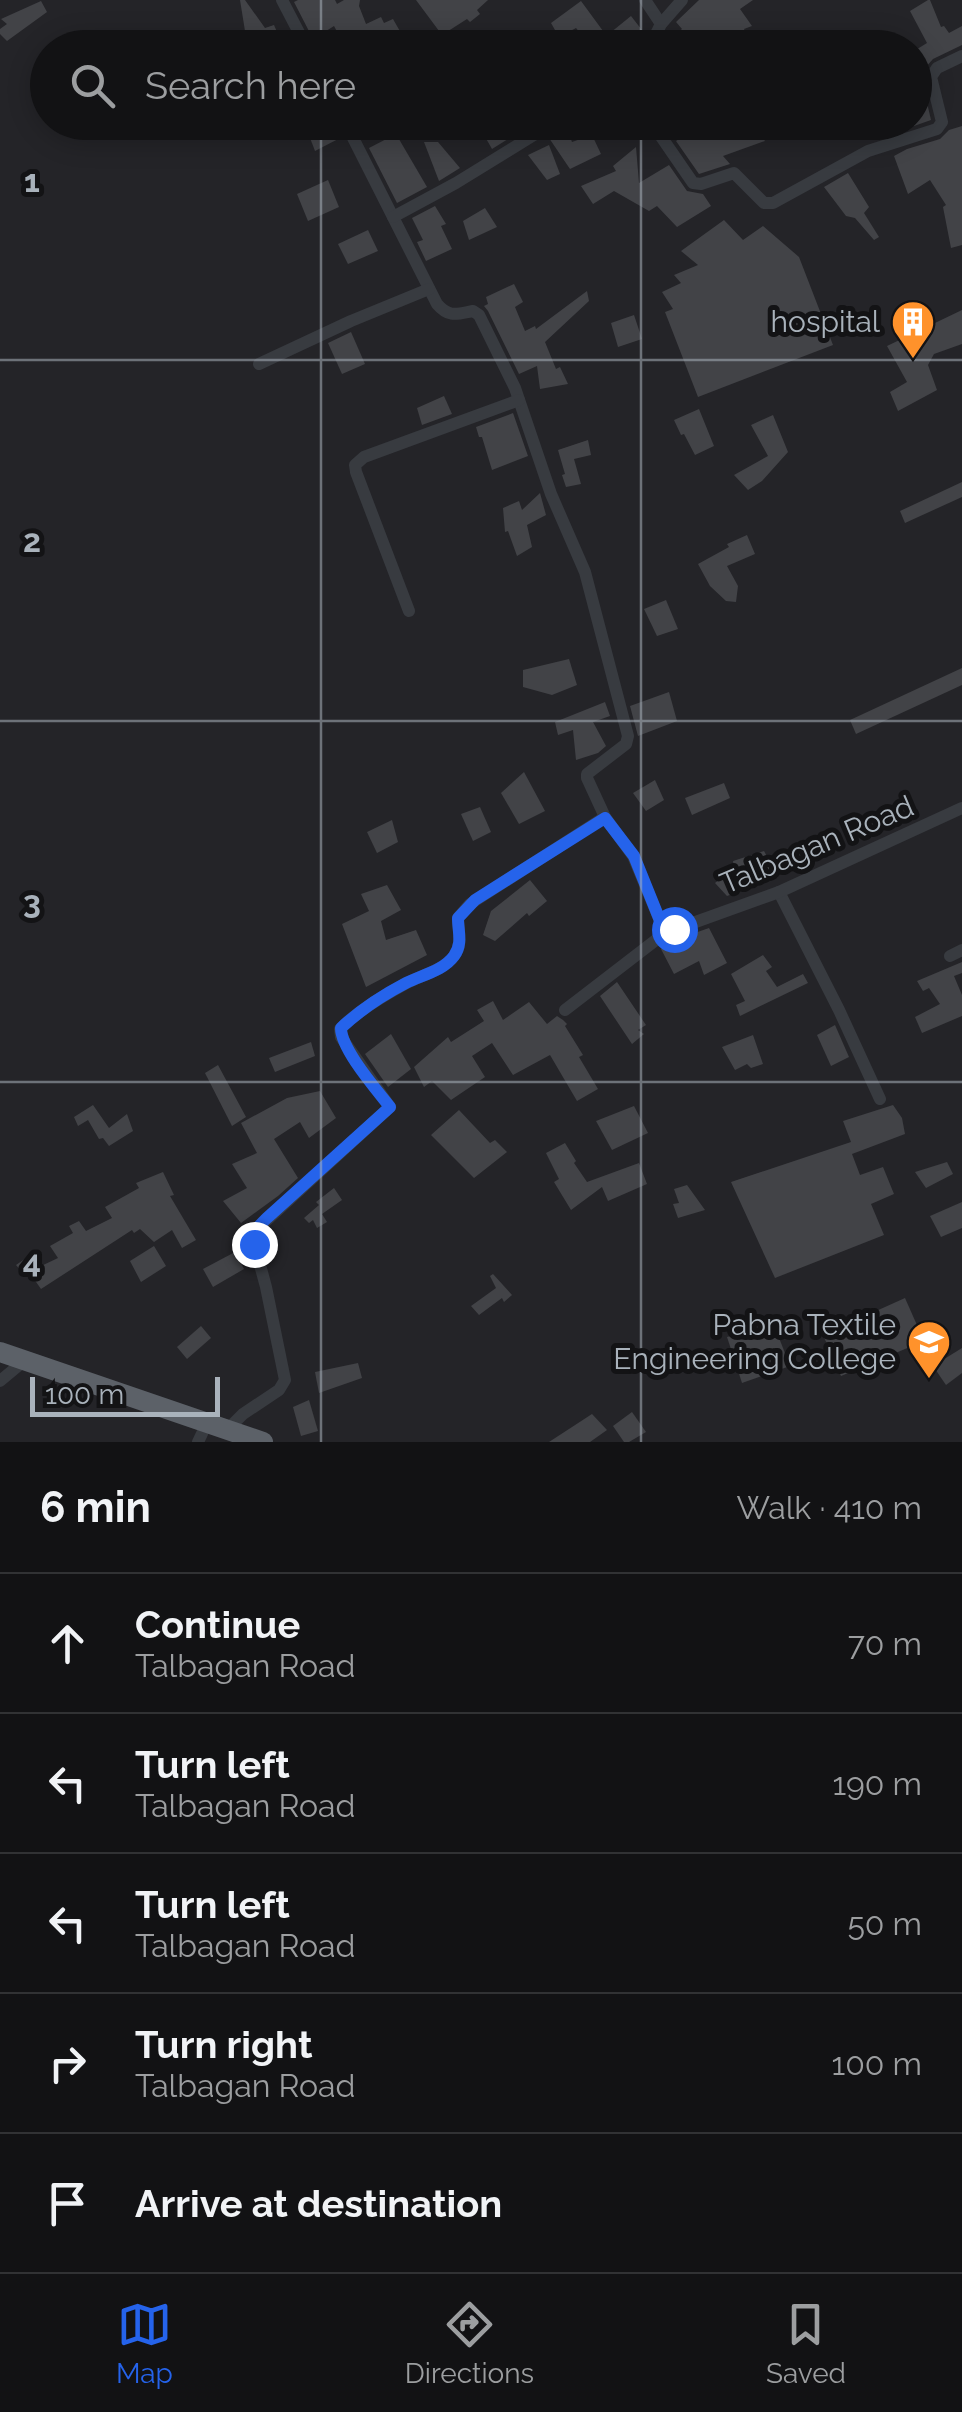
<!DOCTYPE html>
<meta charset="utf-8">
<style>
body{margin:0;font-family:Raleway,sans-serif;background:#1f2022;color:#f1f3f6}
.scale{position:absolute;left:30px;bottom:25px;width:190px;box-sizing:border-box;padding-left:10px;border:5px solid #a9b2bb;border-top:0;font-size:28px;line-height:35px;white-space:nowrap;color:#a9b2bb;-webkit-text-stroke:8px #131315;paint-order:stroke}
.stop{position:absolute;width:30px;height:30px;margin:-22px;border:8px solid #2563eb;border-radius:50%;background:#fff}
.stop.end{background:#2563eb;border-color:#fff;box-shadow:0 2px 10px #0008}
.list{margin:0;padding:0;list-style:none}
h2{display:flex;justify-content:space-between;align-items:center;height:130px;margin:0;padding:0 40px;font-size:42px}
h2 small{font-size:32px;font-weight:400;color:#9c9ea0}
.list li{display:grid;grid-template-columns:65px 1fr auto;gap:30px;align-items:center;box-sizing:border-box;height:140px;padding:0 40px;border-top:2px solid #313234}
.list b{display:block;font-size:38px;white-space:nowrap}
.list p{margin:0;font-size:32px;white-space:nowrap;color:#9c9ea0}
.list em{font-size:32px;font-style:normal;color:#9c9ea0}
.icon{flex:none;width:55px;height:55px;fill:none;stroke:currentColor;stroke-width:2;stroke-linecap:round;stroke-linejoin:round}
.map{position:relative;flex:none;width:962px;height:1442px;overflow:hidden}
.search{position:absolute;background:#121214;box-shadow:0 5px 25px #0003;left:30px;right:30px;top:30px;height:110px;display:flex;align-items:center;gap:25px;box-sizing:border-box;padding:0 35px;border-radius:55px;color:#9c9ea0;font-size:38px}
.sheet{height:830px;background:#121214}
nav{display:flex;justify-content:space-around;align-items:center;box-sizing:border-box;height:140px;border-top:2px solid #313234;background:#121214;font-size:28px;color:#9c9ea0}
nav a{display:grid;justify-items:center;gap:5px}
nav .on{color:#2563eb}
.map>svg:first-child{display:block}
.built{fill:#242428;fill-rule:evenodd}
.building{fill:#424347}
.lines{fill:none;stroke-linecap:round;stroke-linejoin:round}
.minor{stroke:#383b40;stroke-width:12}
.trunk{stroke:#5c6168;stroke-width:20}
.route{stroke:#2563eb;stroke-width:12}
.grid{fill:none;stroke:#a9b2bb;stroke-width:2.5;stroke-opacity:0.55}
.labels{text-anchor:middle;stroke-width:10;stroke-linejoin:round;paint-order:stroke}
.poi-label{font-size:30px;fill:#a9b2bb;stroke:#131315;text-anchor:end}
.street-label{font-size:30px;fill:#a9b2bb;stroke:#131315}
.grid-label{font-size:32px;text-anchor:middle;font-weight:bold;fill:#a9b2bb;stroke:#131315;stroke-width:10;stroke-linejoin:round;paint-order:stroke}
</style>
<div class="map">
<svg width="962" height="1442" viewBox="0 0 962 1442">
<rect width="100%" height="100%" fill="#18181a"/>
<path class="built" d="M 0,0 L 962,0 L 962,1442 L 0,1442 ZM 48,48 L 914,48 L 914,122 L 48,122 Z"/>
<g class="building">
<polygon points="240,0 245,0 265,28 274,25 280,39 266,48 253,48 245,31"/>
<polygon points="298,0 335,0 337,4 344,0 360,0 359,6 366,24 381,17 384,23 393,19 401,33 384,48 346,48 334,26 323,33 312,37 294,2"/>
<polygon points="416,0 488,0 477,10 480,14 470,22 467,19 442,35"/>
<polygon points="699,0 753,0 740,9 752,26 744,29 753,48 660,48 682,29 676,22"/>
<polygon points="928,0 930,0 941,27 944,26 949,33 962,26 962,45 933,59 925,68 914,54 914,51 927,43 910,11"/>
<polygon points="41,1 47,12 7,41 0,34 0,29 7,24 1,19"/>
<polygon points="581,1 603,31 589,43 576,28 559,37 551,23"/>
<polygon points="631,16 645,34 634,48 623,48 610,33"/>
<polygon points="919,77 921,77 931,120 914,126 914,78"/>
<polygon points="304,122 335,122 342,137 315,151"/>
<polygon points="490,122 535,122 492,149 484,135 496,129"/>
<polygon points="702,122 705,122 716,136 751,122 765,141 723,156 730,164 699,174 676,141"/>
<polygon points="962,126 962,245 951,248 943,207 946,205 930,180 908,194 894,156 907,149 940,139 949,130"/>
<polygon points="568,131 572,142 592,135 601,154 570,169 549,138"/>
<polygon points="396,134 427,187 397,203 369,148"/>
<polygon points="424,142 438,142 460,168 439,181"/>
<polygon points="549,145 560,174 547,180 528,155"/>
<polygon points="636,147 639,183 669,165 687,191 703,194 711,206 677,227 657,206 649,211 614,191 593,204 581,186 616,171 613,166"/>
<polygon points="848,173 869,207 864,213 879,237 874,240 855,218 846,216 824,187"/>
<polygon points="328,180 339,207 308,221 297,194"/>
<polygon points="435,206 446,224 441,226 452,249 426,261 417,242 423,240 412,218"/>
<polygon points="485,208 497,227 469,240 463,221"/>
<polygon points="724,220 743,240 763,226 799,257 833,345 698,397 665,312 673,309 662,292 681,283 674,275 698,265 681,251"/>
<polygon points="368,230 378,251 348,264 338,244"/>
<polygon points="514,284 523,302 515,307 525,331 535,326 536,329 587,291 589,301 545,342 556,369 560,367 568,384 540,389 537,366 519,374 488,311 484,306 488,304 486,297"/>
<polygon points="962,310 962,344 934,354 928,365 937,390 898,411 890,392 907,382 887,346"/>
<polygon points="634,315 642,339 618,347 611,323"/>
<polygon points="351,332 365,364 342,374 328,343"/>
<polygon points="444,396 452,414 422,425 417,408"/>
<polygon points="699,409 714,446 695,455 684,434 681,435 674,420"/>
<polygon points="513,413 528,456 492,470 482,437 479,437 476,427"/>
<polygon points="773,415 788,452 762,481 748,490 734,475 768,456 751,425"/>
<polygon points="588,440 591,455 574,459 581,484 566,487 562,475 565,474 558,450"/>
<polygon points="962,482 962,497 905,523 900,511"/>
<polygon points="540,493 546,515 527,525 532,547 517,556 508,531 505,532 503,508 519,501 522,510"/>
<polygon points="747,535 755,554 727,566 738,586 736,602 726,601 710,586 698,564 729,547 727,544"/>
<polygon points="666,600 678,629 657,636 644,609"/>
<polygon points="569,659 577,685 552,695 523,687 523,670"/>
<polygon points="962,668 962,685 856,734 850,720"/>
<polygon points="669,692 677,721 638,736 630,706"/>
<polygon points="605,702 610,716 593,722 606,746 598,753 576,760 573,730 558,735 555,722"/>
<polygon points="524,772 545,811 519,824 501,793"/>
<polygon points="655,780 664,800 646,811 633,793"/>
<polygon points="724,783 730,798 692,815 685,798"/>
<polygon points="480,807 491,832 473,841 461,814"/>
<polygon points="392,820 398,842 377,853 367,832"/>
<polygon points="764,851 778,877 727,896 715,883 734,868 733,861"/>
<polygon points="530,880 547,901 529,916 527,913 495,941 483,935 491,911"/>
<polygon points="387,885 401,910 381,921 386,940 416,930 427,955 366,987 342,924 369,911 361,894"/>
<polygon points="709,928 727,963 704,975 699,961 674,974 661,949 669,942"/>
<polygon points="763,955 772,967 766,971 777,987 803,974 808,983 740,1016 736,1005 745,1001 731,974"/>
<polygon points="962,962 962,973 954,976 962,995 962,1016 922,1033 915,1017 940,1004 929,988 923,991 917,981"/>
<polygon points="617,982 646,1025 638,1030 644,1034 632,1044 600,996"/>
<polygon points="493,1001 503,1020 529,1002 547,1024 557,1016 563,1020 567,1024 565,1026 583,1055 579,1057 598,1089 577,1101 550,1055 513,1075 492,1043 472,1056 485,1077 451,1100 432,1081 424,1087 414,1067 448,1037 451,1042 484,1021 477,1010"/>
<polygon points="835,1025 849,1057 831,1066 817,1035"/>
<polygon points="391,1034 411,1069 388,1087 365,1054"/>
<polygon points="753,1035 763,1064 751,1068 747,1064 735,1070 722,1047"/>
<polygon points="311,1042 315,1056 275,1072 269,1058"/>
<polygon points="218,1065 246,1117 232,1126 205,1073"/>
<polygon points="320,1091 336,1118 309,1138 300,1122 274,1139 298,1178 278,1196 241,1223 223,1201 247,1188 232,1164 257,1153 241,1123 287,1098"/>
<polygon points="93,1105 109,1128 127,1114 133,1131 109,1146 103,1138 99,1139 88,1120 78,1126 74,1117"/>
<polygon points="893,1105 902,1118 905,1134 852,1154 860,1175 883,1167 894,1194 871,1204 884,1235 775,1278 731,1182 851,1142 843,1121"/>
<polygon points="634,1106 648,1133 612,1150 596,1121"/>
<polygon points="459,1110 490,1143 495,1140 507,1152 474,1178 431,1135"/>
<polygon points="565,1143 576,1161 574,1163 587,1182 639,1163 647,1184 608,1201 602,1187 571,1210 554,1182 559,1179 546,1153"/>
<polygon points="947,1162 953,1174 926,1188 915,1172"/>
<polygon points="163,1172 174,1195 170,1196 196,1240 182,1248 172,1230 154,1242 140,1229 134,1233 132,1230 41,1289 27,1269 22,1272 16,1265 29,1256 39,1267 58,1258 50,1246 73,1233 69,1226 79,1221 86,1231 112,1218 105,1207 139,1188 136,1183"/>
<polygon points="687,1185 705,1210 678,1218 673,1204 679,1203 674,1189"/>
<polygon points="334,1188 342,1200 322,1214 327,1222 317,1228 313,1220 309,1223 304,1218 319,1205 316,1202"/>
<polygon points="962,1202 962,1228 941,1237 930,1216"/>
<polygon points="154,1246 166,1266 141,1282 130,1261"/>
<polygon points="235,1252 244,1269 213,1287 203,1269"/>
<polygon points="493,1274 512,1295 504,1302 502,1298 479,1315 471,1306 496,1288 490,1276"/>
<polygon points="905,1298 924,1341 841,1376 823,1335"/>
<polygon points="774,1325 790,1366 742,1383 727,1337"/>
<polygon points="201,1326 211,1338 187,1359 177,1347"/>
<polygon points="962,1348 962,1373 946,1385 933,1366"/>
<polygon points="358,1363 362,1378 319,1393 315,1372"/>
<polygon points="309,1400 318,1431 301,1436 293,1407"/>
<polygon points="632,1412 646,1432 629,1442 624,1442 613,1426"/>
<polygon points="592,1414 607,1430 590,1442 549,1442"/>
</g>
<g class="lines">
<g class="minor">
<polyline points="282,0 307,48"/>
<polyline points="645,0 661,24"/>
<polyline points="649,48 661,24 682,0"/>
<path d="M 345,122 L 437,304 C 449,318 457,314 473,311 L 479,315 L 515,388 L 551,494 L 585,572 L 628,736 L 626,744 L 587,774 L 587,778 L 605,817"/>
<polyline points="651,122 693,183 701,184 734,173 764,203 773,203 868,151 937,129 942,122 931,77 937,68 962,56"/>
<polyline points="393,217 456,183 555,122"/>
<polyline points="259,364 351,321 429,289"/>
<polyline points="409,611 356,472 355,465 364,457 519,400"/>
<polyline points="779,892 839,1010 880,1099"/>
<polyline points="950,956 962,950"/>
<polyline points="565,1010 665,933"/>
<polyline points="0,1381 24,1361"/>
<path d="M 228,1429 L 243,1414 L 279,1390 L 285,1380 L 266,1287 L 253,1239 L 256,1230 L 390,1107 L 341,1037 L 340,1029 C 357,1011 383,996 405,984 C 421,975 443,971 454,956 C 463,944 458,931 458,918 L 470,904 L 605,817 L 633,856 L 665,933 L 779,892 L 962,808"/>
<polyline points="198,1442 207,1423"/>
</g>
<polyline class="trunk" points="0,1352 263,1442"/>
</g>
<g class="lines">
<path class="route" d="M 254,1244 C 251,1232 259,1226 267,1218 L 390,1107 C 376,1089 341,1049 341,1028 C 360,1010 383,995 406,983 C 422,975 443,971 454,956 C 463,944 458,931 458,918 L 475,900 L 605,818 L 634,856 L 665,933 L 674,929"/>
</g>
<path class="grid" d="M 321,0 L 321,48M 641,0 L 641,48M 321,122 L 321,1442M 641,122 L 641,1442M 0,360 L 962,360M 0,721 L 962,721M 0,1082 L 962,1082"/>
<defs>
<g id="building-pin" transform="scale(2.25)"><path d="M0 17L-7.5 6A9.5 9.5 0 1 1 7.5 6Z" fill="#ff922b" stroke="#131315"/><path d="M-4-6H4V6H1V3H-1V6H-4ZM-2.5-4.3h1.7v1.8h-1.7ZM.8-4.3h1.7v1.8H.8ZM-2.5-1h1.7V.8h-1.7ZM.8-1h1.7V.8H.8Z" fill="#fff"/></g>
<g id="university-pin" transform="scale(2.25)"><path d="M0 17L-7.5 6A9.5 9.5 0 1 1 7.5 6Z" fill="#ff922b" stroke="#131315"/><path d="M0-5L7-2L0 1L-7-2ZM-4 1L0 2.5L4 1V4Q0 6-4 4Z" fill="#fff"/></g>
</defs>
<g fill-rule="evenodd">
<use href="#building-pin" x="913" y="322"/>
<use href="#university-pin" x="929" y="1342"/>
</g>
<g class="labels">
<g class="poi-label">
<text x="880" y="332">hospital</text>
<text x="896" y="1335">Pabna Textile<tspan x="896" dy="34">Engineering College</tspan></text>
</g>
<g class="street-label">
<text transform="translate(817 845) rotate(-23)" y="10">Talbagan Road</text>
</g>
</g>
<g class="grid-label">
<text x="32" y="192">1</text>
<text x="32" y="552">2</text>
<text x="32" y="913">3</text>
<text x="32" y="1273">4</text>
</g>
</svg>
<div class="scale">100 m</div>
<div class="stop" style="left:674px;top:929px"></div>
<div class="stop end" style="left:254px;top:1244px"></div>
<div class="search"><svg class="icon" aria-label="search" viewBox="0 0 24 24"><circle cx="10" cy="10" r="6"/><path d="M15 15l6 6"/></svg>Search here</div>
</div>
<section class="sheet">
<h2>6 min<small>Walk · 410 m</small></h2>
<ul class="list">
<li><svg class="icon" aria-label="ahead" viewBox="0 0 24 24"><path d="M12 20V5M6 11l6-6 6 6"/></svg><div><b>Continue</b><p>Talbagan Road</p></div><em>70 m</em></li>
<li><svg class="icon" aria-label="left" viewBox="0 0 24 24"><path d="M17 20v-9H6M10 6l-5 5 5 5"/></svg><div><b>Turn left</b><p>Talbagan Road</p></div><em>190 m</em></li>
<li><svg class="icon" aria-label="left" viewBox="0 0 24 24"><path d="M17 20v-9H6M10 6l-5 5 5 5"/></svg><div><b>Turn left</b><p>Talbagan Road</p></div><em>50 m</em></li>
<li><svg class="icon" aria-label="right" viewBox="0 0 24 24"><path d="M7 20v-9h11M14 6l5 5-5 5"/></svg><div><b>Turn right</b><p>Talbagan Road</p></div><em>100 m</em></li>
<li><svg class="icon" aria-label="arrive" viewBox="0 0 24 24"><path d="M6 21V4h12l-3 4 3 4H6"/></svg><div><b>Arrive at destination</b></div></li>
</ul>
</section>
<nav>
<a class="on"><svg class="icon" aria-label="map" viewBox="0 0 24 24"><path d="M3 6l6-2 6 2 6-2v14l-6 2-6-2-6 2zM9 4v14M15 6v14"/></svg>Map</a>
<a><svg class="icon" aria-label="directions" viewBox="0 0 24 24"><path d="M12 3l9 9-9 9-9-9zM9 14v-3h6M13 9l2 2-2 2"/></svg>Directions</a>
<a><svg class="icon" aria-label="saved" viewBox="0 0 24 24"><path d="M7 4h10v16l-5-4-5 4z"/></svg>Saved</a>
</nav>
